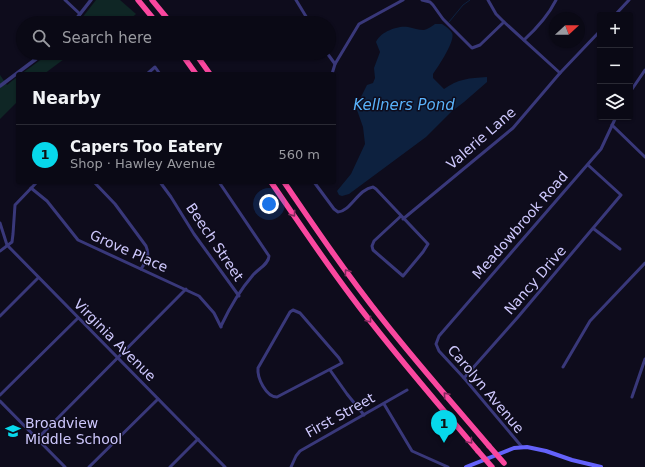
<!DOCTYPE html>
<meta charset="utf-8">
<style>
body{margin:0;font-family:"DejaVu Sans",sans-serif;background:#13121e;color:#f1f3f6}
.controls{position:absolute;right:12px;top:12px;display:grid;overflow:hidden;border-radius:4px;box-shadow:0 1px 3px #0004}
.controls button{width:36px;height:36px;display:grid;place-items:center;padding:0;border:0;border-bottom:1px solid #2a2a34;background:#0a0915;color:#f1f3f6;font:20px sans-serif}
.compass{position:absolute;left:549px;top:12px;width:36px;height:36px;border-radius:50%;background:#0a0915;box-shadow:0 1px 3px #0004;rotate:69deg}
.you{position:absolute;left:269px;top:204px;width:14px;height:14px;margin:-10px;border:3px solid #fff;border-radius:50%;background:#1a73e8;box-shadow:0 0 0 6px #1a73e833}
.badge{display:grid;place-items:center;width:26px;height:26px;border-radius:50%;background:#07d8eb;color:#111;font-size:13px;font-weight:700}
.pin{position:absolute;translate:-50% -33px;filter:drop-shadow(0 1px 2px #0008)}
.pin::after{content:'';position:absolute;top:21px;width:14px;height:12px;background:inherit;clip-path:polygon(0 0,100% 0,50% 100%)}
.list{margin:0;padding:0;list-style:none}
h2{display:flex;justify-content:space-between;align-items:center;height:52px;margin:0;padding:0 16px;font-size:17px}
h2 small{font-size:13px;font-weight:400;color:#999aa0}
.list li{display:grid;grid-template-columns:26px 1fr auto;gap:12px;align-items:center;box-sizing:border-box;height:60px;padding:0 16px;border-top:1px solid #2a2a34}
.list b{display:block;font-size:15px;white-space:nowrap}
.list p{margin:0;font-size:13px;white-space:nowrap;color:#999aa0}
.list em{font-size:13px;font-style:normal;color:#999aa0}
.icon{flex:none;width:22px;height:22px;fill:none;stroke:currentColor;stroke-width:2;stroke-linecap:round;stroke-linejoin:round}
.map{position:relative;flex:none;width:645px;height:467px;overflow:hidden}
.search{position:absolute;background:#0a0915;box-shadow:0 1px 3px #0004;left:16px;top:16px;width:320px;height:44px;display:flex;align-items:center;gap:10px;box-sizing:border-box;padding:0 14px;border-radius:22px;color:#999aa0;font-size:15px}
.panel{position:absolute;background:#0a0915;box-shadow:0 1px 3px #0004;left:16px;top:72px;width:320px;height:112px;border-radius:4px}
.map>svg:first-child{display:block}
.green{fill:#0f2625}
.water{fill:#0d213f}
.lines{fill:none;stroke-linecap:round;stroke-linejoin:round}
.stream{stroke:#0d213f;stroke-width:1}
.minor{stroke:#39387a;stroke-width:3}
.tertiary{stroke:#39387a;stroke-width:3.5}
.secondary{stroke:#6462fb;stroke-width:4}
.motorway{stroke:#fa479f;stroke-width:5.5}
.motorway-bridge{stroke:#fa479f;stroke-width:5.5}
.oneway{stroke:#842a5e}
.labels{text-anchor:middle;stroke-width:3;stroke-linejoin:round;paint-order:stroke}
.street-label{font-size:14px;fill:#cec8fd;stroke:#0e0c1c}
.poi-label{font-size:14px;fill:#cec8fd;stroke:#0e0c1c;text-anchor:start}
.water-label{font-size:15px;font-style:italic;fill:#59b2fa;stroke:#0e0c1c}
</style>
<div class="map">
<svg width="645" height="467" viewBox="0 0 645 467">
<rect width="100%" height="100%" fill="#0e0c1c"/>
<g class="green">
<polygon points="96,0 120,0 136,14 126,23 78,23"/>
<polygon points="50,53 72,53 44,74 21,74"/>
<polygon points="0,75 7,85 18,76 18,101 0,119"/>
</g>
<path class="water" d="M 435,24 L 442,24 C 445,26 450,29 452,33 C 456,40 438,67 433,74 L 433,78 L 444,89 C 458,79 469,78 487,77 L 487,82 L 464,102 L 451,112 L 426,137 L 349,194 L 342,196 L 339,195 L 337,191 L 351,174 L 365,144 L 363,127 L 357,110 L 357,105 L 367,85 L 373,83 L 375,78 L 374,68 L 380,52 L 376,42 C 380,32 398,25 408,27 C 414,28 418,30 424,30 C 428,29 432,26 435,24 Z"/>
<g class="lines">
<polyline class="stream" points="449,22 463,5 470,0"/>
<g class="minor">
<polyline points="65,0 80,14"/>
<polyline points="296,0 310,23"/>
<polyline points="422,0 430,2 433,5 443,19 472,48 480,45 504,22"/>
<polyline points="488,0 496,14 504,22 560,73"/>
<polyline points="615,15 629,0"/>
<path d="M 524,40 C 537,28 548,16 556,0"/>
<polyline points="327,53 335,64"/>
<polyline points="147,74 155,67 160,74"/>
<polyline points="332,74 335,64 359,24 403,0"/>
<polyline points="630,92 645,70"/>
<polyline points="612,125 645,157"/>
<path d="M 94,182 L 115,204 L 146,246 C 150,256 147,260 141,269"/>
<polyline points="160,182 171,197 194,234 239,296"/>
<path d="M 219,182 L 269,256 C 269,264 258,269 253,275 C 240,290 229,309 221,326"/>
<path d="M 314,182 L 334,209 L 338,212 C 351,211 358,189 373,187 L 376,189 L 428,244 L 423,252 L 403,276 L 373,250 L 372,246 L 374,241 L 401,216"/>
<polyline points="31,188 47,201 78,240 199,296 214,313 221,327"/>
<polyline points="403,219 513,128 560,73 600,31"/>
<polyline points="0,223 7,245 225,467"/>
<polyline points="594,229 620,249"/>
<polyline points="0,251 12,242 13,234 15,205 37,182"/>
<path d="M 293,310 L 300,313 L 339,358 L 342,363 L 277,397 C 266,397 257,378 258,368 L 290,312 Z"/>
<polyline points="0,316 38,278"/>
<polyline points="563,367 590,321 645,263"/>
<polyline points="330,370 347,394 364,415"/>
<polyline points="464,378 518,317 621,195 588,165"/>
<polyline points="0,395 78,318"/>
<polyline points="632,397 645,359"/>
<polyline points="0,401 65,467"/>
<polyline points="384,404 412,451 448,467"/>
<polyline points="37,439 186,289"/>
<polyline points="522,447 464,378 439,351 436,344 439,336 601,149 616,117"/>
<polyline points="89,467 158,399"/>
<polyline points="170,467 198,439"/>
<polyline points="291,467 296,456 300,451 407,390"/>
</g>
<g class="tertiary">
<polyline points="73,23 91,0"/>
<polyline points="0,86 44,53"/>
</g>
<polyline class="secondary" points="466,467 514,448 527,447 546,451 572,460 601,467"/>
<g class="motorway">
<polyline points="138,0 157,23"/>
<polyline points="152,0 171,23"/>
<polyline points="181,53 196,74"/>
<polyline points="195,53 210,74"/>
<path d="M 271,182 C 297,220 323,259 351,296 C 391,350 435,400 478,451"/>
<path d="M 284,182 C 316,229 348,276 383,320 C 417,363 454,405 489,446"/>
</g>
<g class="motorway-bridge">
<polyline points="489,446 504,463"/>
<polyline points="478,451 492,467"/>
</g>
</g>
<defs><path id="oneway-chevron" d="M-2-3.5L2.5 0L-2 3.5" fill="none" stroke-width="1.6" stroke-linecap="round" stroke-linejoin="round"/></defs>
<g class="oneway">
<use href="#oneway-chevron" transform="translate(293 214) rotate(55)"/>
<use href="#oneway-chevron" transform="translate(347 272) rotate(-126)"/>
<use href="#oneway-chevron" transform="translate(369 320) rotate(52)"/>
<use href="#oneway-chevron" transform="translate(446 395) rotate(-131)"/>
<use href="#oneway-chevron" transform="translate(470 441) rotate(50)"/>
</g>
<defs>
<g id="school-bare" transform="scale(1.2)"><path d="M0-5L7-2L0 1L-7-2ZM-4 1L0 2.5L4 1V4Q0 6-4 4Z" fill="#07d8eb" stroke="#0e0c1c" stroke-width="2.5" paint-order="stroke"/></g>
</defs>
<g fill-rule="evenodd">
<use href="#school-bare" x="13" y="431"/>
</g>
<g class="labels">
<g class="street-label">
<text transform="translate(481 138) rotate(-41)" y="5">Valerie Lane</text>
<text transform="translate(520 225) rotate(-49)" y="5">Meadowbrook Road</text>
<text transform="translate(215 242) rotate(56)" y="5">Beech Street</text>
<text transform="translate(129 251) rotate(24)" y="5">Grove Place</text>
<text transform="translate(535 280) rotate(-49)" y="5">Nancy Drive</text>
<text transform="translate(115 340) rotate(45)" y="5">Virginia Avenue</text>
<text transform="translate(486 389) rotate(50)" y="5">Carolyn Avenue</text>
<text transform="translate(340 415) rotate(-29)" y="5">First Street</text>
</g>
<g class="poi-label">
<text x="25" y="428">Broadview<tspan x="25" dy="16">Middle School</tspan></text>
</g>
<g class="water-label">
<text x="404" y="110">Kellners Pond</text>
</g>
</g>
</svg>
<div class="controls">
<button>+</button>
<button>−</button>
<button><svg class="icon" aria-label="layers" viewBox="0 0 24 24"><path d="M12 4l9 5-9 5-9-5zM3 14l9 5 9-5"/></svg></button>
</div>
<svg class="compass" viewBox="-18 -18 36 36"><path d="M0-13l5 13h-10z" fill="#e53935"/><path d="M0 13l5-13h-10z" fill="#999aa0"/></svg>
<div class="you"></div>
<div class="pin badge" style="left:444px;top:443px">1</div>
<div class="search"><svg class="icon" aria-label="search" viewBox="0 0 24 24"><circle cx="10" cy="10" r="6"/><path d="M15 15l6 6"/></svg>Search here</div>
<section class="panel">
<h2>Nearby<small></small></h2>
<ul class="list">
<li><span class="badge">1</span><div><b>Capers Too Eatery</b><p>Shop · Hawley Avenue</p></div><em>560 m</em></li>
</ul>
</section>
</div>
